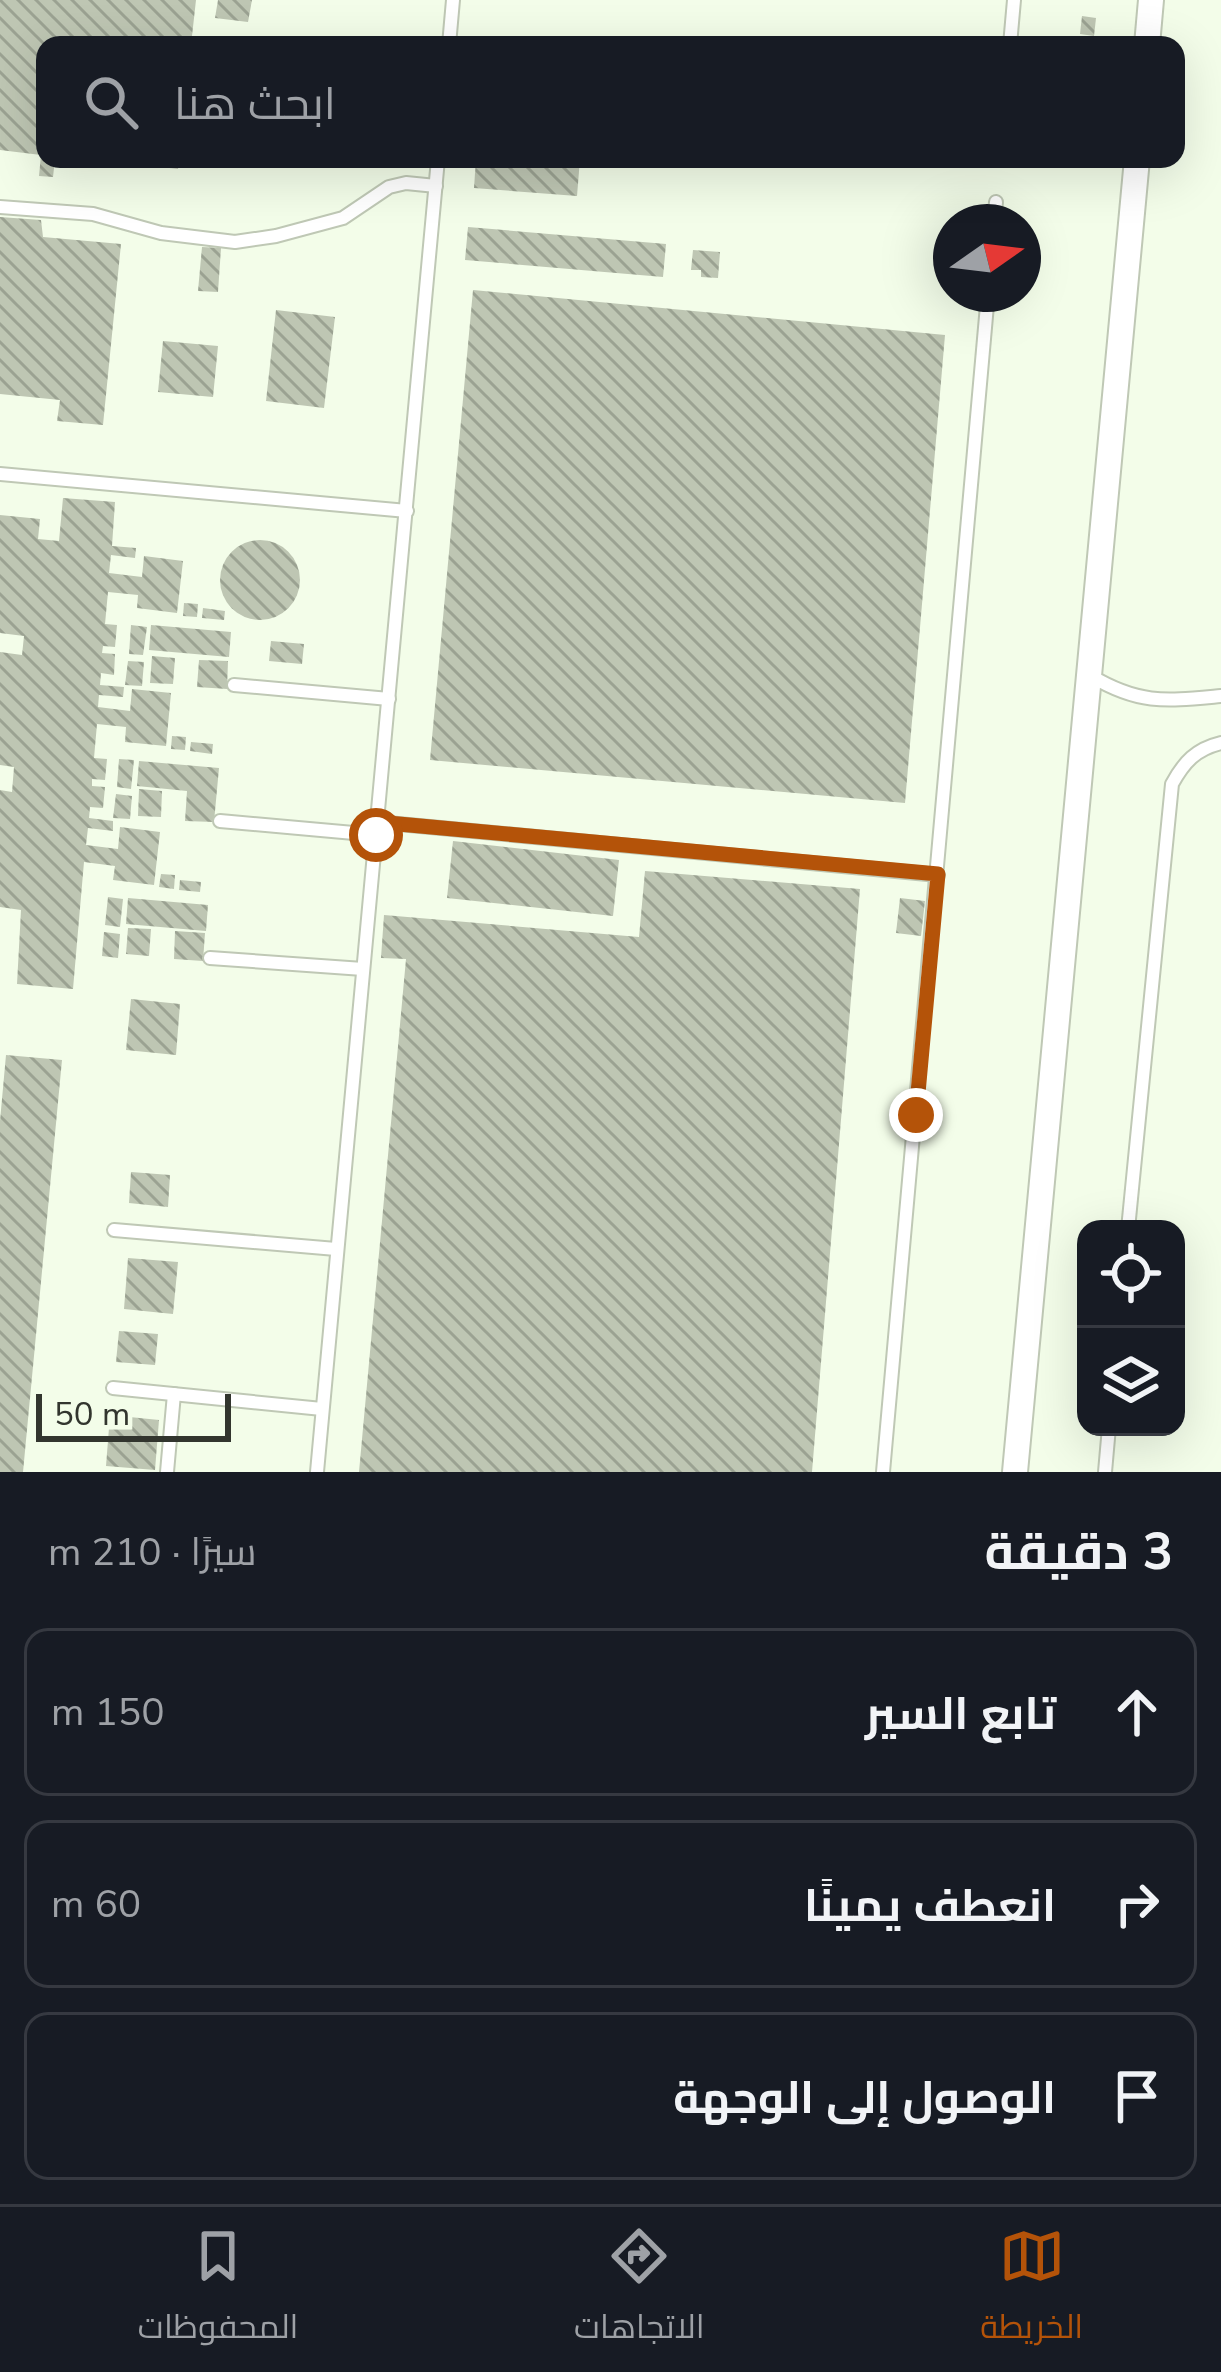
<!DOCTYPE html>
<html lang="ar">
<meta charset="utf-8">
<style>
body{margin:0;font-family:"Nunito Sans",Cairo,sans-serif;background:#242831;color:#f1f3f6;direction:rtl}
.controls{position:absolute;right:36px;bottom:36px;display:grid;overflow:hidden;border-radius:24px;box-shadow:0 12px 48px #0002}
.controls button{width:108px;height:108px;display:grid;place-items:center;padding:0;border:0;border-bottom:3px solid #363941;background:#171b24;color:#f1f3f6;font:60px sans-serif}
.compass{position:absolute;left:933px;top:204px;width:108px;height:108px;border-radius:50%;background:#171b24;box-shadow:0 12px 48px #0002;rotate:76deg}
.scale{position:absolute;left:36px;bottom:30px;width:195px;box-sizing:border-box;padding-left:12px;border:6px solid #32352e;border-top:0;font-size:33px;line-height:42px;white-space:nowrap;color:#32352e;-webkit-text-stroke:9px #f3fde9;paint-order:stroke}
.stop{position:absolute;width:36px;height:36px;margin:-27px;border:9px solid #b45309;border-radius:50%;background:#fff}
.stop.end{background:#b45309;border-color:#fff;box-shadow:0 3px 12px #0008}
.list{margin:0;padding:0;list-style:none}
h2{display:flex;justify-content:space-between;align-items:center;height:156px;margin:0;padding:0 48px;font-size:51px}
h2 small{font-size:39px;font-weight:400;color:#9ea1a6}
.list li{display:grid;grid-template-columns:78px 1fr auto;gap:36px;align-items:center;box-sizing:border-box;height:168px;margin:0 24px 24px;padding:0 24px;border:3px solid #363941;border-radius:24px}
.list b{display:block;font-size:45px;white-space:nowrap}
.list em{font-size:39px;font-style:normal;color:#9ea1a6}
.icon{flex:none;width:66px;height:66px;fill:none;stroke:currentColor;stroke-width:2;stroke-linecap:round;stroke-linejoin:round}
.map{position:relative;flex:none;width:1221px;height:1472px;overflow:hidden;direction:ltr}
.search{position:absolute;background:#171b24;box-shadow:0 12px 48px #0002;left:36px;right:36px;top:36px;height:132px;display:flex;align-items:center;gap:30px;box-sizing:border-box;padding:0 42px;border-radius:24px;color:#9ea1a6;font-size:45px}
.sheet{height:732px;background:#171b24}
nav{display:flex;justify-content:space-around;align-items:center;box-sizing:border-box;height:168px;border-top:3px solid #363941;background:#171b24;font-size:33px;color:#9ea1a6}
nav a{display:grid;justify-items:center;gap:6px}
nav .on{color:#b45309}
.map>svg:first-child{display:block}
.building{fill:url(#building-back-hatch)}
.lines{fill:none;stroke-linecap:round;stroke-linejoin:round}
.lane-casing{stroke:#bfc8b5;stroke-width:16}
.street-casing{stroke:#bfc8b5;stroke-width:28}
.lane{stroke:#fff;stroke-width:12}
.street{stroke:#fff;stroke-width:24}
.route{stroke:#b45309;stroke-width:15}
</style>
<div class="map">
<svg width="1221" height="1472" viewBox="0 0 1221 1472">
<defs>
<pattern id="building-back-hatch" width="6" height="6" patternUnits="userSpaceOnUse" patternTransform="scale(3)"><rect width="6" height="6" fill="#bec6b3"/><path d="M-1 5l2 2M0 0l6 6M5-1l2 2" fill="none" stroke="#9ba292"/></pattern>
</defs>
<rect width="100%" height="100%" fill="#f3fde9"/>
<g class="building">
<polygon points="0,0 196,0 191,45 45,45 45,159 55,159 53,177 39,176 41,155 0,150"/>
<polygon points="218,0 252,0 248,22 215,18"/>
<polygon points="1082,16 1096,18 1094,36 1080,34"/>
<polygon points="119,159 179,159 178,169 119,162"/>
<polygon points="476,159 580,159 577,196 474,188"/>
<polygon points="0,217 41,220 43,237 121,244 103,425 57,421 60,400 0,394"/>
<polygon points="468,227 666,244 663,277 465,260"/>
<polygon points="202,247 221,248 218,292 198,291"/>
<polygon points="693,250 720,252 718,278 701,277 701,270 691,270"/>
<polygon points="473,290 945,335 905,803 430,760"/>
<polygon points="276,310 335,317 324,408 266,401"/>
<polygon points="163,341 218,346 213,397 158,392"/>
<polygon points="63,498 115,502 112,546 136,548 135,558 111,555 109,573 142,577 144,556 183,561 177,613 137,608 138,595 108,592 105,624 117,625 115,647 103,646 102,653 115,654 114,675 101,673 100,685 124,687 123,697 99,695 98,707 130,711 132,689 171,693 166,746 125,742 126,727 97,724 94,758 107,759 105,780 92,779 92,786 105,787 103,808 90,807 89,818 113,821 113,831 88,828 86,845 118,849 120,827 160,832 154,885 113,880 115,866 84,862 73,989 17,984 21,910 0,907 0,790 12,792 14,767 0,765 0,652 22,655 24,636 0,633 0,515 40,519 38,539 59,541"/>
<circle cx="260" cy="580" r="40"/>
<polygon points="184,603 198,604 197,617 183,616"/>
<polygon points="203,608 225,611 224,620 202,618"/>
<polygon points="131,625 147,627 143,655 129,654"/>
<polygon points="151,625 231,632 229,657 149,650"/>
<polygon points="271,641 304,644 302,664 269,661"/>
<polygon points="152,656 175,658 173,684 150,683"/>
<polygon points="199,660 228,661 227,689 197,687"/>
<polygon points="128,661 144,662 142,686 125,685"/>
<polygon points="172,736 186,737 185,750 171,749"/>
<polygon points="191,742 213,744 212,754 190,751"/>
<polygon points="119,759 134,760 131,789 117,787"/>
<polygon points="139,761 219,768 214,822 185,821 187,791 137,786"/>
<polygon points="139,789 162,791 161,817 138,816"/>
<polygon points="116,794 132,796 130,819 113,818"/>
<polygon points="453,841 619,860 613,916 447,898"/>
<polygon points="645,871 860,889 812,1472 359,1472 406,959 381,958 384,915 639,937"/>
<polygon points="161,874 175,875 174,889 159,887"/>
<polygon points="180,880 201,882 200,892 179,890"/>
<polygon points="108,897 123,899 120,927 105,925"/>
<polygon points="128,898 208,905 206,931 126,924"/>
<polygon points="900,898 925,901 921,936 896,933"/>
<polygon points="128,928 151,929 149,956 126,954"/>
<polygon points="175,931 205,933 203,961 174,959"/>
<polygon points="104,932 120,934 118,958 102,956"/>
<polygon points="131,999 180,1004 176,1055 126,1050"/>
<polygon points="6,1055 62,1060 23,1472 0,1472 0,1121"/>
<polygon points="131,1172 170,1175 168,1207 129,1203"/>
<polygon points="128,1258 178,1262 173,1314 124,1309"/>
<polygon points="119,1331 158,1334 155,1365 116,1362"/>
<polygon points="110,1415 159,1420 155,1470 106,1466"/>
</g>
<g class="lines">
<g class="lane-casing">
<g id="lane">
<polyline points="449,45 453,0"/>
<polyline points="1010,45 1014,0"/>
<polyline points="0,207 93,214 161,233 235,242 276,236 343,218 389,187 406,183 436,186"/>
<polyline points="994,222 996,202"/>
<polyline points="0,474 407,511"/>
<path d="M 1091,676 C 1140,705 1166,701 1221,696"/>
<polyline points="234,685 389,699"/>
<polyline points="220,821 376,835"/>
<polyline points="377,822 938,875"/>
<polyline points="210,958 363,969"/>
<path d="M 1128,1229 L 1172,784 C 1184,762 1196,749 1221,743"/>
<polyline points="114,1230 336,1249"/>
<polyline points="113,1388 322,1409"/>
<polyline points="167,1472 174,1394"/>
<polyline points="317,1472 438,159"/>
<polyline points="883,1472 988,294"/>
<polyline points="1105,1472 1109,1427"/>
</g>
</g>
<g class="street-casing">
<g id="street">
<polyline points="1147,45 1151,0"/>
<polyline points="1015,1472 1137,159"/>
</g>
</g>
<use href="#lane" class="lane"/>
<use href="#street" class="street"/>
</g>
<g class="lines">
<polyline class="route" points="376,835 377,822 938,874 916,1115"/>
</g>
</svg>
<div class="controls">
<button><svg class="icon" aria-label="locate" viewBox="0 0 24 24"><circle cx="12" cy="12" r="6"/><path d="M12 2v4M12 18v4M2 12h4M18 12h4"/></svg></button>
<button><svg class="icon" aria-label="layers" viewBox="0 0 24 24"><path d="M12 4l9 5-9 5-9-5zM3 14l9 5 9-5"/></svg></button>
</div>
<svg class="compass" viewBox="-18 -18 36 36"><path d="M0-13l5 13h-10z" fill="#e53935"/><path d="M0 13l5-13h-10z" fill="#9ea1a6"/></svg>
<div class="scale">50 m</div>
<div class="stop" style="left:376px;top:835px"></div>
<div class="stop end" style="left:916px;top:1115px"></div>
<div class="search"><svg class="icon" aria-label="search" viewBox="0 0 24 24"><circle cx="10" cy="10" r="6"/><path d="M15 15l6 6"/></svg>ابحث هنا</div>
</div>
<section class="sheet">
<h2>3 دقيقة<small>سيرًا · 210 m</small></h2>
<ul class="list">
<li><svg class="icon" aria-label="ahead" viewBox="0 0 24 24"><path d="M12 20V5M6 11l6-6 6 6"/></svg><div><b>تابع السير</b></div><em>150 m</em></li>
<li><svg class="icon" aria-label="right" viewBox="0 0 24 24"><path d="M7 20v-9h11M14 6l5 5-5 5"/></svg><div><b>انعطف يمينًا</b></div><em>60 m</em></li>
<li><svg class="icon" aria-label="arrive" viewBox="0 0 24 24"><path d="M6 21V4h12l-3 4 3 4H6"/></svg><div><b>الوصول إلى الوجهة</b></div></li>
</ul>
</section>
<nav>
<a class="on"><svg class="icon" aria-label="map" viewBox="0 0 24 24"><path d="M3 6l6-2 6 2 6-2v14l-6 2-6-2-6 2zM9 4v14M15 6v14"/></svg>الخريطة</a>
<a><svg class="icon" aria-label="directions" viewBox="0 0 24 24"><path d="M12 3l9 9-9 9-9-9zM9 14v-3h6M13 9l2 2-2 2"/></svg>الاتجاهات</a>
<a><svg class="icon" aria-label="saved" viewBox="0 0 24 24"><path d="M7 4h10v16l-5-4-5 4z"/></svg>المحفوظات</a>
</nav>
